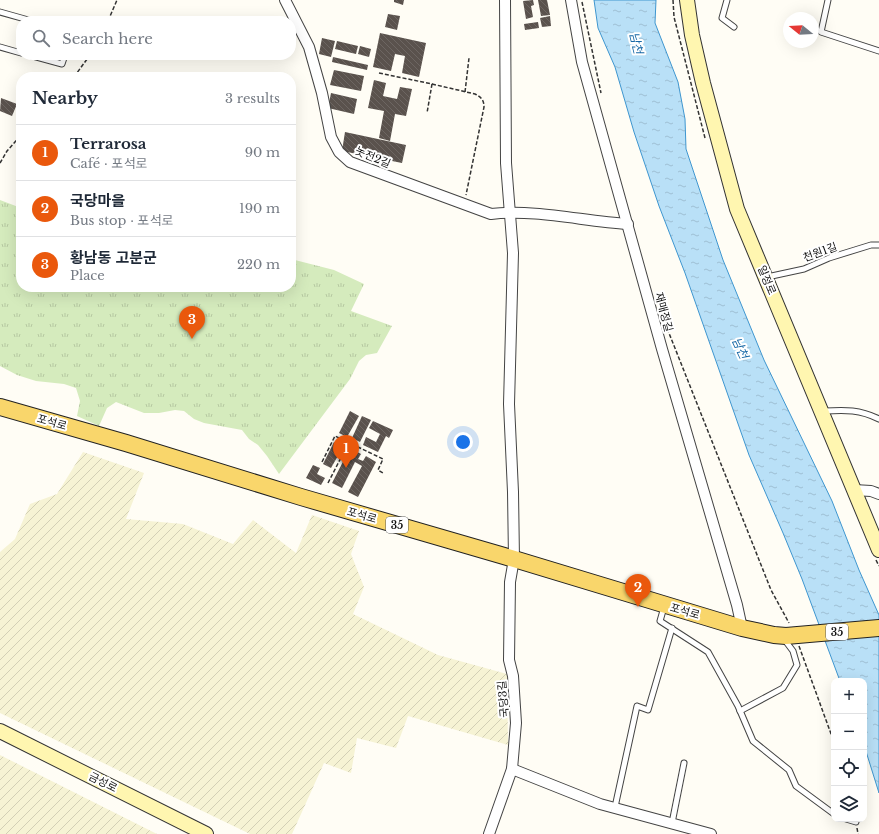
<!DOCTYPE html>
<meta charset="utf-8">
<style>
body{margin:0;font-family:"Libre Baskerville","Noto Sans KR",serif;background:#f2f2f3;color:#1f2937}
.controls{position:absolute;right:12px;bottom:12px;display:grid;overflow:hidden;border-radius:8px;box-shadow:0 4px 16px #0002}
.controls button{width:36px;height:36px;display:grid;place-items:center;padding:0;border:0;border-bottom:1px solid #e0e1e3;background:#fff;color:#1f2937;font:20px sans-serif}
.compass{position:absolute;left:783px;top:12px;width:36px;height:36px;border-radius:50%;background:#fff;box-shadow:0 4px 16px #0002;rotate:288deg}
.you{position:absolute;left:463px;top:442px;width:14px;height:14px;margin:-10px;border:3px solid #fff;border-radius:50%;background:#1a73e8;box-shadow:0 0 0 6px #1a73e833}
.badge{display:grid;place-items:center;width:26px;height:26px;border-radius:50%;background:#ea580c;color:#fff;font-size:13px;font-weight:700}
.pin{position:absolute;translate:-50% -33px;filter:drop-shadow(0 1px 2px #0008)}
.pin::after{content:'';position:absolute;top:21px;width:14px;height:12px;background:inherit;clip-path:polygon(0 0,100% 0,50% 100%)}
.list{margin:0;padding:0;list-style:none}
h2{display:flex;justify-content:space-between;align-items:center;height:52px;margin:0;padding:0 16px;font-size:17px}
h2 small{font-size:13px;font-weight:400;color:#747a83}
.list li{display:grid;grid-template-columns:26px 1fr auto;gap:12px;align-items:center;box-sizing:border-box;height:56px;padding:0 16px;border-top:1px solid #e0e1e3}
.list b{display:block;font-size:15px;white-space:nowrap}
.list p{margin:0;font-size:13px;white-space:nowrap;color:#747a83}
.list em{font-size:13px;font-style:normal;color:#747a83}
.icon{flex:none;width:22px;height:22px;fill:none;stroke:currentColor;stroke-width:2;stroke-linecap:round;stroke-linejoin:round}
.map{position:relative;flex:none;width:879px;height:834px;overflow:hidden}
.search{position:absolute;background:#fff;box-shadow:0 4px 16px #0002;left:16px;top:16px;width:280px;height:44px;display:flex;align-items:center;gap:10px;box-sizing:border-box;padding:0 14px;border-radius:16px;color:#747a83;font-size:15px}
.panel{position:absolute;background:#fff;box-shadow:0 4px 16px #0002;left:16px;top:72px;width:280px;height:220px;border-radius:16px}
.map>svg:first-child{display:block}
.farmland{fill:url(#farmland-furrows)}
.park{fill:url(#park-tufts)}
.water{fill:url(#water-ripples);stroke:#3f96cf}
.building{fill:url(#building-back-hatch)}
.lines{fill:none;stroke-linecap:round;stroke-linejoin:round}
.lane-casing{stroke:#444;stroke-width:7}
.street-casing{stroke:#444;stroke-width:12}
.secondary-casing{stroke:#333;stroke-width:16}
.primary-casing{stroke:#222;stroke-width:18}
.path{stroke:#333;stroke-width:1.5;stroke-dasharray:4 2;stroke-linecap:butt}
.lane{stroke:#fff;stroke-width:5}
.street{stroke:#fff;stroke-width:10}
.secondary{stroke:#fff6b0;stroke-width:14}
.primary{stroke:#f9d66b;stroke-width:16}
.labels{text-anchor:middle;stroke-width:4;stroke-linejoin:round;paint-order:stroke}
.shield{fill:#fff;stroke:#585858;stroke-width:1}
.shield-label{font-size:10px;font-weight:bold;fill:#111}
.street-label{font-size:11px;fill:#111;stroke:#fff}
.water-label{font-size:12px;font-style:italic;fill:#1768a6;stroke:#fff}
</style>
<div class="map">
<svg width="879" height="834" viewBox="0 0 879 834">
<defs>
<pattern id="farmland-furrows" width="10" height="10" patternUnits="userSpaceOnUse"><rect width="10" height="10" fill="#f6f3d4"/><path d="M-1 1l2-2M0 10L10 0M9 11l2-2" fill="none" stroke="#d2cfb5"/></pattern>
<pattern id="park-tufts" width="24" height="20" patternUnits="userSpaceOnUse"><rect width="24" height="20" fill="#d5ebbd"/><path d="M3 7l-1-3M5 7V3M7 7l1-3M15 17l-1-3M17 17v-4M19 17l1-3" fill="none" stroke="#b6c8a1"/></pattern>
<pattern id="water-ripples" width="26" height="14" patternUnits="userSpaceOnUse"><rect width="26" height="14" fill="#b9e0f7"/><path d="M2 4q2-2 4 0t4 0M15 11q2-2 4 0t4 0" fill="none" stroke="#9ebfd3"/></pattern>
<pattern id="building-back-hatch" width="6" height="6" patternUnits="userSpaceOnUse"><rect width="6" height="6" fill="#5a524d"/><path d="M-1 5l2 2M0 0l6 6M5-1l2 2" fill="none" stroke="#6d6662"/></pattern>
</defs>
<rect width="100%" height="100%" fill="#fffdf5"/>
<g class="farmland">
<polygon points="83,452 144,473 126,519 183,524 233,544 253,520 296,553 312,515 359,531 351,554 364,587 353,614 438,655 507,674 508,745 408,716 396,748 357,738 351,773 324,763 292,834 250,834 0,713 0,552 15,539 30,504 57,494"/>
<polygon points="0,755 157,834 0,834"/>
</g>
<polygon class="park" points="0,200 21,208 21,287 291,287 291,259 334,270 364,284 351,311 392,326 377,353 366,355 359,361 350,379 279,474 267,456 258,445 249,439 242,430 204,423 194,419 184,411 175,410 159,413 144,413 116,402 107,408 99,426 77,416 80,401 76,388 64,384 36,381 17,375 0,366"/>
<polygon class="water" points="594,0 656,0 655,23 678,82 685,119 686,149 723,260 764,360 832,501 859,570 879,615 879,793 864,745 864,681 840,681 802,579 783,533 749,455 685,273 659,206 634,132 615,67 598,28"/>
<g class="building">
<polygon points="394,0 404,0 403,5 394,2"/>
<polygon points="533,0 534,5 531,6 533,17 526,19 523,1"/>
<polygon points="538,0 547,0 550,15 541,16"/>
<polygon points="388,14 400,16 397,30 385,27"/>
<polygon points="550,16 551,26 542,27 540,18"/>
<polygon points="538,22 539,28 525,30 524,24"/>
<polygon points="380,33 426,43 419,77 402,73 405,56 395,54 391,71 373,67"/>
<polygon points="322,38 335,41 331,57 319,54"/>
<polygon points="337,41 358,46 356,54 335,49"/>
<polygon points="360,46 371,49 369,57 358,54"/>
<polygon points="333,57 368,65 367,70 332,62"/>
<polygon points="334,70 364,76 361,91 330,85"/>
<polygon points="374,80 386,83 383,96 397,99 400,87 412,89 406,116 395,114 390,141 379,138 384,111 368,108"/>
<polygon points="331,93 357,99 354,114 328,108"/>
<polygon points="1,98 17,104 12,116 0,111"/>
<polygon points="345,132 406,145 402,163 342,151"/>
<polygon points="350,411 359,416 347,437 339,433"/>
<polygon points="362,416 371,420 360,442 352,438"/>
<polygon points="373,421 393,430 389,438 386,436 378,452 363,445 366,437 376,442 380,434 369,428"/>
<polygon points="334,442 343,447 331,468 323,464"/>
<polygon points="350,448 361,454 358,459 363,461 366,456 376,462 358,497 348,492 362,466 355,462 342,488 332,483"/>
<polygon points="313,465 320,468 317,474 325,478 321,485 306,478"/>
</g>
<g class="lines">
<g class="lane-casing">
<g id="lane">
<polyline points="727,0 722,18 734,27"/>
<polyline points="828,0 821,32 879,51"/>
<polyline points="0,12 32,21"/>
<polyline points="0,47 21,53"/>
<polyline points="29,55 62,64 65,55"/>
<polyline points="767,277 804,269 829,258 871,245 879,245"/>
<path d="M 823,411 C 845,410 859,409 879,419"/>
<polyline points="664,607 660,621 708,652 738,706 753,741 789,770 796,786 834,814"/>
<polyline points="740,711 783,688 797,665 793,651 784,639"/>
<polyline points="615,807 637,706 648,710 672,628"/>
<polyline points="846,819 856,822"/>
<polyline points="672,823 684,763"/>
</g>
</g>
<g class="street-casing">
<g id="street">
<path d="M 285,0 L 309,47 L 322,93 L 331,137 L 339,152 L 350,162 L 491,214 C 536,209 582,221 628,224"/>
<polyline points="571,0 582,62 662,349 737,605 742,628"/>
<polyline points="854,490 871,491 879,494"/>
<polyline points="512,769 600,804 711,834"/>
<polyline points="489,834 512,769 516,723 513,676 509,660 510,582 514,559 513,492 509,404 513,253 506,163 505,0"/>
</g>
</g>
<g class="secondary-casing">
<g id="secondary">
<polyline points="687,0 692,35 703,83 737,209 879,550"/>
<polyline points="0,731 206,834"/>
</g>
</g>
<g class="primary-casing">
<polyline id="primary" points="0,407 126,443 301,497 504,556 742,628 774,635 786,636 879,628"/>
</g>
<g class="path">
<polyline points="673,0 674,17 705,138"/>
<polyline points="582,2 601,93"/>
<polyline points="108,21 117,0"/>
<polyline points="379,73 432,84 427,113"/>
<polyline points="74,77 90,55"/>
<path d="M 432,84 L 475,94 C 481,97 484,100 484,107 L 466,195"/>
<polyline points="465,92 469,58"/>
<polyline points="0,163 7,151 21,135"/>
<polyline points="665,323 771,590 789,623"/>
<polyline points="322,462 335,436 383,459 378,470 383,473"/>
<polyline points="328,483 349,442"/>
<polyline points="876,560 879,566"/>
<polyline points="799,646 834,742"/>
<polyline points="857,828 858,834"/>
</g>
<use href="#lane" class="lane"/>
<use href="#street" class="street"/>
<use href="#secondary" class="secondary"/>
<use href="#primary" class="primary"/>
</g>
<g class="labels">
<g class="shield">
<rect x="386" y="517" width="22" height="16" rx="3"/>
<rect x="826" y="624" width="22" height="16" rx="3"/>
</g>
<g class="shield-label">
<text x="397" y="529">35</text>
<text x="837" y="636">35</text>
</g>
<g class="street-label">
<text transform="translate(373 157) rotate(23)" y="4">놋전2길</text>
<text transform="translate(820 252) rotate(-20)" y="4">천원1길</text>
<text transform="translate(767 280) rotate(67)" y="4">일정로</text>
<text transform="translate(664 312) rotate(75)" y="4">재매정길</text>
<text transform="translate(52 422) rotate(16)" y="4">포석로</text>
<text transform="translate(362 515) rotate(16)" y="4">포석로</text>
<text transform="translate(685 611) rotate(16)" y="4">포석로</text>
<text transform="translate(503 699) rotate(-95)" y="4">국당3길</text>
<text transform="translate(103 782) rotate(27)" y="4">금성로</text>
</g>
<g class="water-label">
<text transform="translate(636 43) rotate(76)" y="4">남천</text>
<text transform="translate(740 348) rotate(65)" y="4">남천</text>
</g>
</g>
</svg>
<div class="controls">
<button>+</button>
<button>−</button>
<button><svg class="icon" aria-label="locate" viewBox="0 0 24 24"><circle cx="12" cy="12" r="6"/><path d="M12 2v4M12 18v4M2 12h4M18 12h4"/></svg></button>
<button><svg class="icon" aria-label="layers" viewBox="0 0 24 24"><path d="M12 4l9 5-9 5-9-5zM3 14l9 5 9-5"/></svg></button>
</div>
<svg class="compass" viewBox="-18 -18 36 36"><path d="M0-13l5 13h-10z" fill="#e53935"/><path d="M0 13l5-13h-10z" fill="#747a83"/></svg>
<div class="you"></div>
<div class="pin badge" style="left:346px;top:468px">1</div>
<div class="pin badge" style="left:638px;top:607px">2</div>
<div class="pin badge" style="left:192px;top:339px">3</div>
<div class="search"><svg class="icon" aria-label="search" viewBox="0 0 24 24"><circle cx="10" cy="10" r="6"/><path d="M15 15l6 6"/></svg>Search here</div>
<section class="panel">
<h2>Nearby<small>3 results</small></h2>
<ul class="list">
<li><span class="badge">1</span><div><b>Terrarosa</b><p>Café · 포석로</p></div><em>90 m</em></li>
<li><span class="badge">2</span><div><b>국당마을</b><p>Bus stop · 포석로</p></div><em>190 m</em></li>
<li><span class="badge">3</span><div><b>황남동 고분군</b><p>Place</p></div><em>220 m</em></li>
</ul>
</section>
</div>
